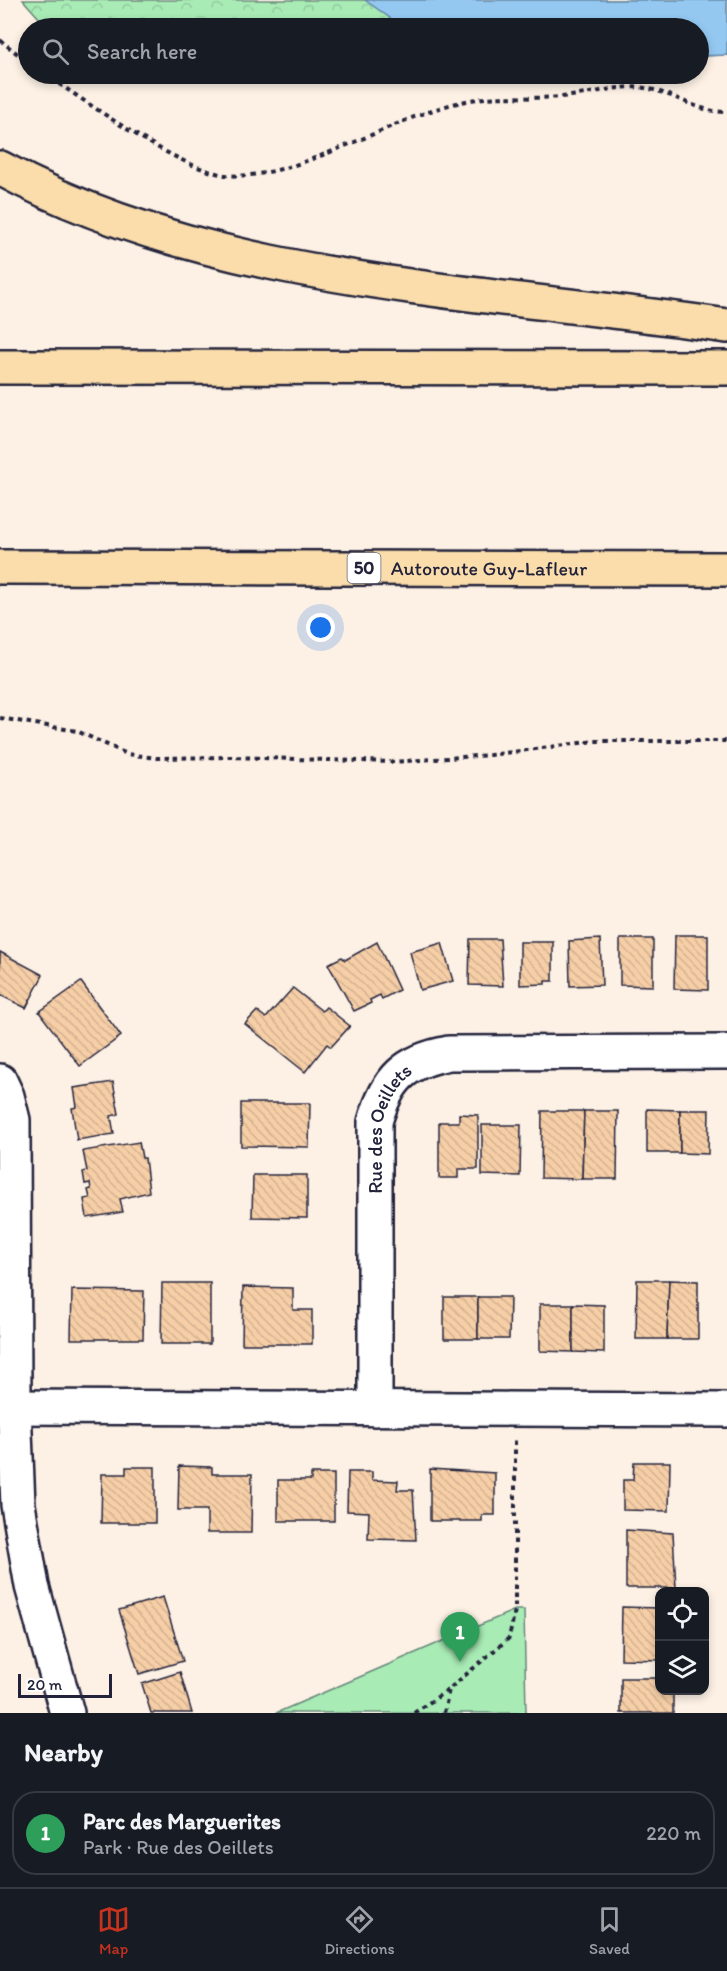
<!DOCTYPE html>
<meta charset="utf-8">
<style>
body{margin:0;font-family:Itim,sans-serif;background:#242831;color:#f1f3f6}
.controls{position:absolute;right:18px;bottom:18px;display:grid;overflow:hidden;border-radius:12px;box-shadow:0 3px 9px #0003}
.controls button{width:54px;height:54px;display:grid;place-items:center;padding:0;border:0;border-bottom:2px solid #363941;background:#171b24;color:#f1f3f6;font:30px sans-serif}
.scale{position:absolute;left:18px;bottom:15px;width:94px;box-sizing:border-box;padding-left:6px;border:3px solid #22223b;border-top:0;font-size:16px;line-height:21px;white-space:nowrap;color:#22223b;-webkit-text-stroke:4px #fff;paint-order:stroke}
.you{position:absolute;left:321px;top:628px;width:21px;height:21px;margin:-15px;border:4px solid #fff;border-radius:50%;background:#1a73e8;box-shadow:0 0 0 9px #1a73e833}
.badge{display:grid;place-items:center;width:39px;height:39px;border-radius:50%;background:#c8321e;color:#fff;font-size:20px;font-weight:700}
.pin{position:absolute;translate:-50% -50px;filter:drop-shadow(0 2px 3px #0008)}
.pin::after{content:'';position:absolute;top:32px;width:21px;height:18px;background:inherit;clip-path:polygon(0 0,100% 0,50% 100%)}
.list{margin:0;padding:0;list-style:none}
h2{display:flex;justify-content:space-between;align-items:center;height:78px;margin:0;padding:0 24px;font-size:26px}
h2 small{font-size:20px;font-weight:400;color:#9ea1a6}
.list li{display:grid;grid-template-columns:39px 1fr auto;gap:18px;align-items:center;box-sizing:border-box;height:84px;margin:0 12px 12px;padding:0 12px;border:2px solid #363941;border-radius:24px}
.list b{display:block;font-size:22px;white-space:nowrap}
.list p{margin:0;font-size:20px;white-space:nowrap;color:#9ea1a6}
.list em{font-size:20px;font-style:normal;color:#9ea1a6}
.icon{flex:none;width:33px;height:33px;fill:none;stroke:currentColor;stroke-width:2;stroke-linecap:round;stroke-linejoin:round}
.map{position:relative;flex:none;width:727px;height:1713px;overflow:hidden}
.search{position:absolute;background:#171b24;box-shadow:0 3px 9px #0003;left:18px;right:18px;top:18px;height:66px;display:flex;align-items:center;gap:15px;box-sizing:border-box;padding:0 21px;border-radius:33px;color:#9ea1a6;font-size:22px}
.sheet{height:174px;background:#171b24}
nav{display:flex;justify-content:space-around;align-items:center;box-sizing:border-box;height:84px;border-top:2px solid #363941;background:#171b24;font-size:16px;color:#9ea1a6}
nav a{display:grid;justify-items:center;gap:3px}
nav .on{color:#c8321e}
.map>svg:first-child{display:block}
.green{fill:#a8ebb5;stroke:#658678;stroke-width:1.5}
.forest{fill:url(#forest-crowns);stroke:#658678;stroke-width:1.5}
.water{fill:#94c8f1;stroke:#6686a8;stroke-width:1.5}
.building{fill:url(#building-back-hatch);stroke:#22223b;stroke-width:1.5}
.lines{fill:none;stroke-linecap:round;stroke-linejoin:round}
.minor-casing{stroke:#22223b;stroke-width:38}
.highway-casing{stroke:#22223b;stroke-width:38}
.path{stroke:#22223b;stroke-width:4;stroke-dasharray:4.5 4.5;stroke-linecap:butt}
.minor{stroke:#fff;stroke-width:33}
.highway{stroke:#faddab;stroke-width:33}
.labels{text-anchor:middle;stroke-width:4.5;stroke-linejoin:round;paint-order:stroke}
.shield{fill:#fff;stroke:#646476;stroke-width:1.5}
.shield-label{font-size:18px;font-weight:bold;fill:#22223b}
.street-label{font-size:20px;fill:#22223b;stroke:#fff}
</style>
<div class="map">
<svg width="727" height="1713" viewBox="0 0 727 1713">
<defs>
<pattern id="forest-crowns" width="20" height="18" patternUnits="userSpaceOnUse" patternTransform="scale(1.5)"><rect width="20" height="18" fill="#a8ebb5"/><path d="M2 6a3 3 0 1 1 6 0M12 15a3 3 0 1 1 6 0" fill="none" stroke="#90c99d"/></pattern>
<pattern id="building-back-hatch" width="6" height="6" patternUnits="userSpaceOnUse" patternTransform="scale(1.5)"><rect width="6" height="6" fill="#f7cfa7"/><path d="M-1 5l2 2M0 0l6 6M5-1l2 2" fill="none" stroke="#d3b191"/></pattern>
</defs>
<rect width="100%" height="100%" fill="#fdf1e5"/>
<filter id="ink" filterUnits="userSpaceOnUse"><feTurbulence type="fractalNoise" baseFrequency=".0167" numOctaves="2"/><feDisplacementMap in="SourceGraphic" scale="12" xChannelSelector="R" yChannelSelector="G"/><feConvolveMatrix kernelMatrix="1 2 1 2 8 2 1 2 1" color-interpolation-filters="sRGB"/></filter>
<g filter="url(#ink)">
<polygon class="green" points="515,1610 524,1610 526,1713 276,1713"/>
<polygon class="forest" points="23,0 727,0 727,55 699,56 698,28 48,28"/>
<polygon class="water" points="365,0 727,0 727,55 699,56 698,28 404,28"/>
<g class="building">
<polygon points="675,935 708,935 708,990 674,989"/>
<polygon points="470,939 500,939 503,986 469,985"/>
<polygon points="600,939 602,985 570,986 569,941"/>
<polygon points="620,939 653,939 653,986 620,985"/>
<polygon points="377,942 399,990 382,999 380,995 370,1000 371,1003 354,1011 328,964 342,957 345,960"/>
<polygon points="520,942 553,942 553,981 545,981 545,984 520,985"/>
<polygon points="442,943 453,981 420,990 410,952"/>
<polygon points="0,952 43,975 26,1008 0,995"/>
<polygon points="81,982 121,1036 80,1066 39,1012"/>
<polygon points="293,988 322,1011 326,1007 350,1026 331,1047 327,1044 305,1072 245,1024 257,1011 266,1018"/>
<polygon points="113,1082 119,1114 111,1116 114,1134 77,1140 72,1108 77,1107 74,1088"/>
<polygon points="241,1103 310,1103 309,1147 241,1146"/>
<polygon points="647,1109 680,1110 680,1153 647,1153"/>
<polygon points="680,1110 709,1110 708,1154 680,1153"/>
<polygon points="542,1111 584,1111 582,1179 541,1178"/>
<polygon points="584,1111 618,1111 617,1179 582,1179"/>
<polygon points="459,1114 478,1115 478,1169 458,1169 458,1178 439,1178 439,1122 459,1122"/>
<polygon points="482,1125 521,1125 520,1176 482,1175"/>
<polygon points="139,1142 142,1158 145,1158 149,1192 120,1199 123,1212 87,1218 84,1199 90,1198 88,1190 91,1189 90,1183 85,1184 83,1172 87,1171 83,1151"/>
<polygon points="253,1175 307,1175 307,1218 252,1217"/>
<polygon points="637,1280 669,1280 667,1339 636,1339"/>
<polygon points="669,1280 698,1281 698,1339 667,1339"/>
<polygon points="162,1283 210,1283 210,1344 161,1344"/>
<polygon points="243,1287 293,1288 293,1310 312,1310 312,1344 242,1344"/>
<polygon points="72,1290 144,1291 143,1339 71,1339"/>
<rect x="444" y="1297" width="34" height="42"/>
<polygon points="478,1297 510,1297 509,1339 478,1339"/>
<polygon points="540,1304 573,1304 573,1352 540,1351"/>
<polygon points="573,1304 604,1305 604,1353 573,1352"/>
<polygon points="634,1462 670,1462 669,1511 623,1510 623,1480 633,1480"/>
<polygon points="179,1466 212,1467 212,1474 252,1474 251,1533 207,1533 207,1510 178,1510"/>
<polygon points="126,1467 155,1467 155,1523 101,1523 102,1474 126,1474"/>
<polygon points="430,1469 495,1473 495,1515 482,1515 482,1521 430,1521"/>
<polygon points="348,1472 372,1472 372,1480 398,1481 397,1490 413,1490 416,1540 368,1539 369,1512 347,1511"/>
<polygon points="311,1474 334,1474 334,1521 278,1521 278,1480 311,1480"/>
<polygon points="626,1530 673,1533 676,1588 626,1588"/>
<polygon points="163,1597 183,1661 139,1674 119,1610"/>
<polygon points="622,1607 660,1608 660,1660 621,1659"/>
<polygon points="180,1672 192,1713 151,1713 142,1684"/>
<polygon points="621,1678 660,1678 660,1690 673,1690 673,1713 621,1713"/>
</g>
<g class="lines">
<g class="minor-casing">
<g id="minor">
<polyline points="0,1081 7,1096 13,1120 14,1407 18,1505 32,1586 67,1713"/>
<polyline points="0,1407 727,1410"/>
<path id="s1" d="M 375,1409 L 375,1122 C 387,1079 405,1061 449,1053 L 727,1052"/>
</g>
</g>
<g class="highway-casing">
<g id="highway">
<path d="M 0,168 C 216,286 488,290 727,326"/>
<polyline points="0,367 727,368"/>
<path id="s2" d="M 0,567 L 727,569"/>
</g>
</g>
<g class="path">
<polyline points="0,40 28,62"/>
<path d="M 44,74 C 88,102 177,169 226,175 C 266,180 321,156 357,141 C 398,124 442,102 486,98 C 511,96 535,99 559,97 C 588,96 617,84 645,88 C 674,93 696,112 727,112"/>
<polyline points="0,718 77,731 127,754 156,758 231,757 392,762 490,755 595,741 727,741"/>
<polyline points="414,1713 449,1689"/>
<polyline points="444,1713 449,1689 509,1638 515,1610 515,1440"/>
</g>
<use href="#minor" class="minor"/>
<use href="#highway" class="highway"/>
</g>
</g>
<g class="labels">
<rect class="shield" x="347.5" y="553" width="33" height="30" rx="4.5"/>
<g class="shield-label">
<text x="364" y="574">50</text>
</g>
<g class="street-label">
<text dy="7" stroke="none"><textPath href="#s2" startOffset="489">Autoroute Guy-Lafleur</textPath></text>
<text dy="7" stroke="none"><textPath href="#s1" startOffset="284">Rue des Oeillets</textPath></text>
</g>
</g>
</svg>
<div class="controls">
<button><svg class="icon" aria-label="locate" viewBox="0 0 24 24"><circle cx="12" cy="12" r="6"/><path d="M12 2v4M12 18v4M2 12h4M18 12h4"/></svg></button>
<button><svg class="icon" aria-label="layers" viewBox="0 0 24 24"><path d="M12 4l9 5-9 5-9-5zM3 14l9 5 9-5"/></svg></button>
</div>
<div class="scale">20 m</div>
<div class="you"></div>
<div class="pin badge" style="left:460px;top:1662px;background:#2e9e5b">1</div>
<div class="search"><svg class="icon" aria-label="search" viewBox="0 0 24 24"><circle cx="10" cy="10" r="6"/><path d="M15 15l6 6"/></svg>Search here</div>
</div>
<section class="sheet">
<h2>Nearby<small></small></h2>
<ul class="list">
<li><span class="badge" style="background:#2e9e5b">1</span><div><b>Parc des Marguerites</b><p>Park · Rue des Oeillets</p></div><em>220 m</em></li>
</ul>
</section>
<nav>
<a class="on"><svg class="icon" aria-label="map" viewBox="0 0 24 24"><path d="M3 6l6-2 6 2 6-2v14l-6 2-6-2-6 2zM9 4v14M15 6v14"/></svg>Map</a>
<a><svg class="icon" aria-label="directions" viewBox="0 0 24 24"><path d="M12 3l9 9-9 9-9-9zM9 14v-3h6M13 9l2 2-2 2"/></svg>Directions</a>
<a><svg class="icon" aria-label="saved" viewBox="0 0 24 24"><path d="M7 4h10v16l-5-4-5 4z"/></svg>Saved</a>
</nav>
